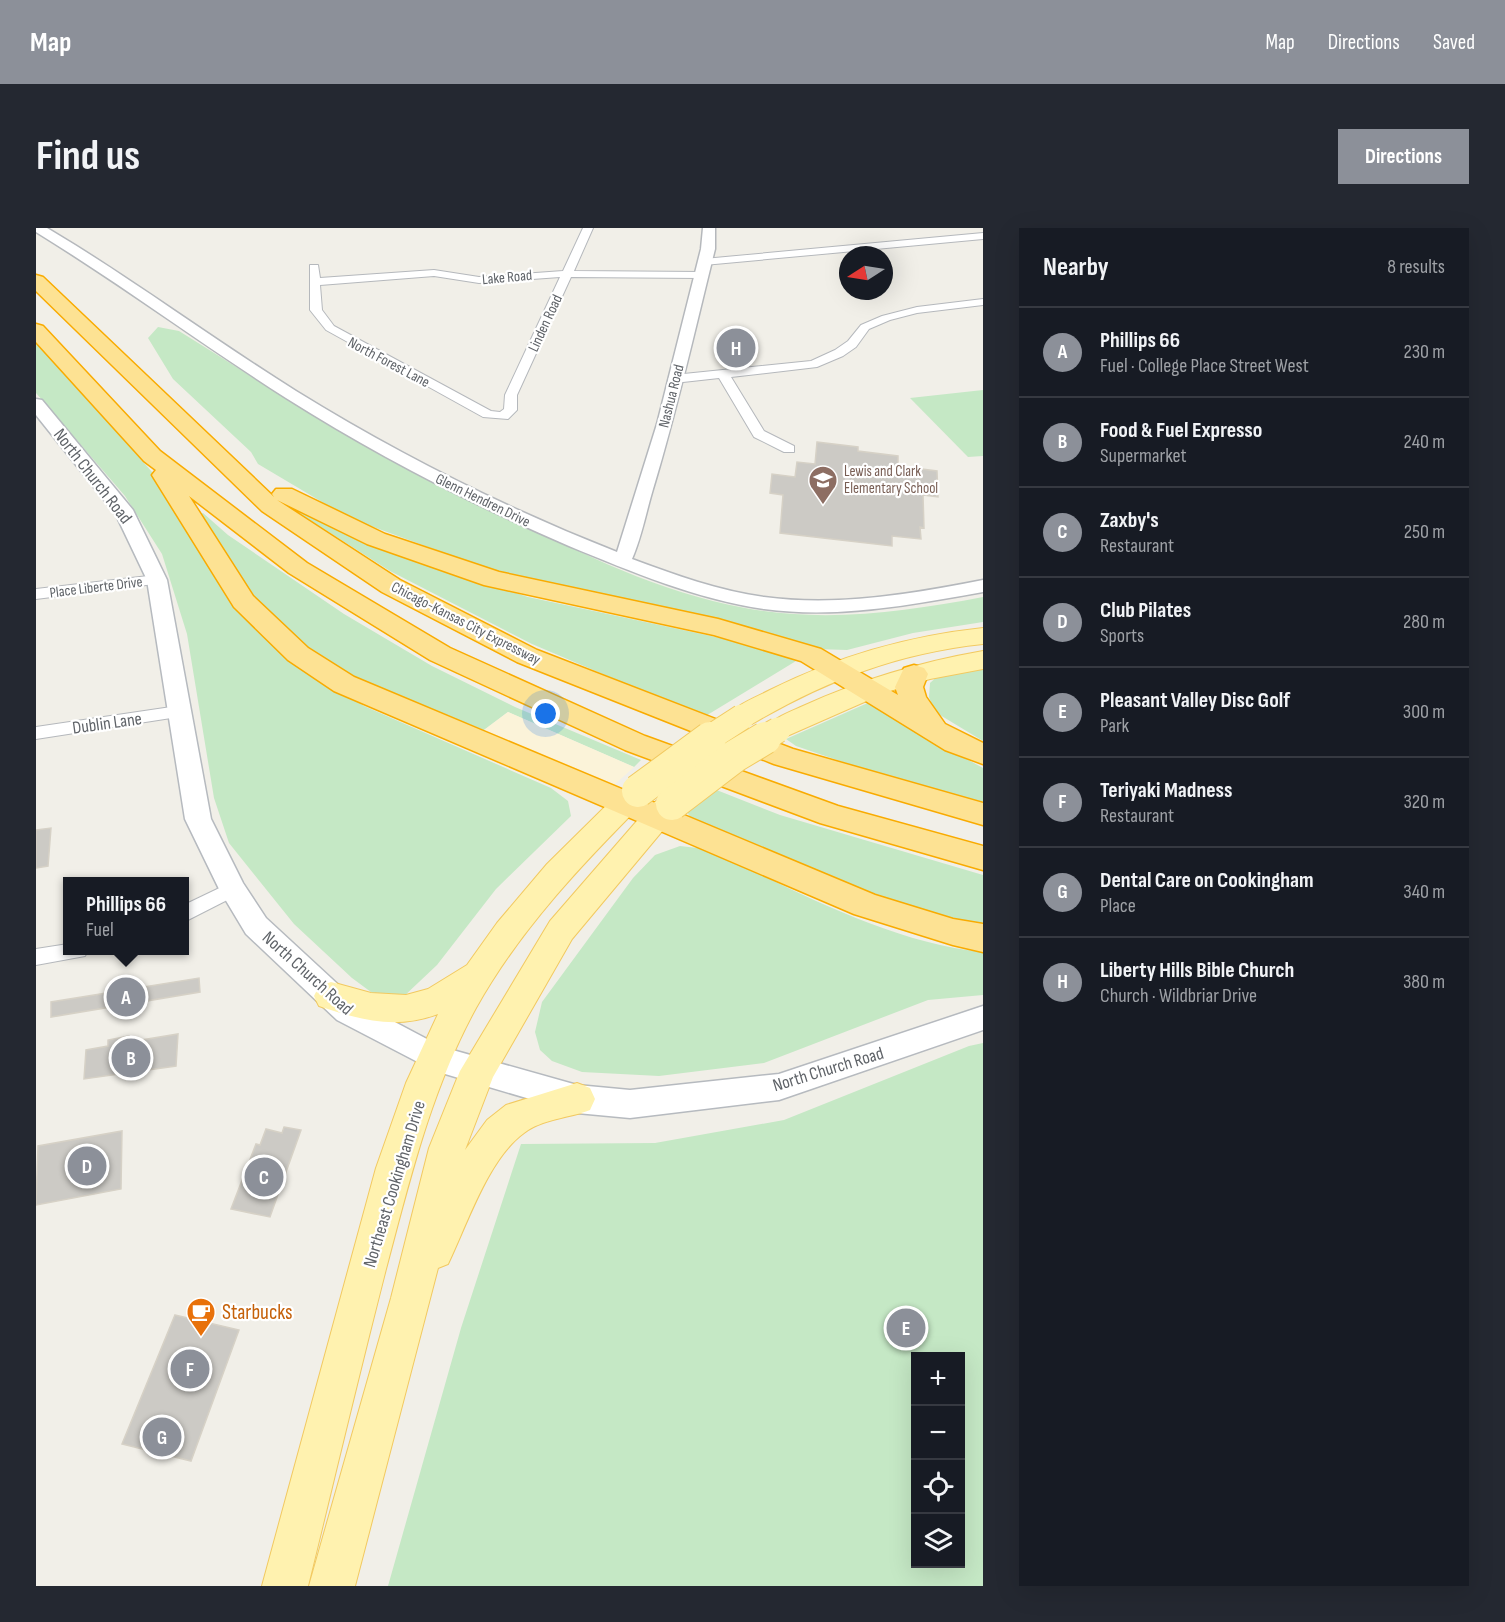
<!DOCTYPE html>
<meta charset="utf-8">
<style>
body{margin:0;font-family:"Sofia Sans Condensed",sans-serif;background:#242831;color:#f1f3f6}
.controls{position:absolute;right:18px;bottom:18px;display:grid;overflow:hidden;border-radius:0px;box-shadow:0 6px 24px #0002}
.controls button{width:54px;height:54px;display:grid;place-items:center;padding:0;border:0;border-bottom:2px solid #363941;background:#171b24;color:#f1f3f6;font:30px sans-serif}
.compass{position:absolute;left:803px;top:18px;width:54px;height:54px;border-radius:50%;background:#171b24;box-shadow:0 6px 24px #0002;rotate:258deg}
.you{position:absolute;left:510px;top:486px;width:21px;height:21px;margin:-15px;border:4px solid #fff;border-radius:50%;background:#1a73e8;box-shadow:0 0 0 9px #1a73e833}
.badge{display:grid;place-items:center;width:39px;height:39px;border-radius:50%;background:#8c9099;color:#fff;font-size:20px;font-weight:700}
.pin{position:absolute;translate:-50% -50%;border:3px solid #fff;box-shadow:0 2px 6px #0006}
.popup{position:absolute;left:27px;top:649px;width:126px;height:78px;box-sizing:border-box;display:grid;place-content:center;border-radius:0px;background:#171b24;filter:drop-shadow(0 2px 4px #0005);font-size:20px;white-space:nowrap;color:#9ea1a6}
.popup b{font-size:22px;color:#f1f3f6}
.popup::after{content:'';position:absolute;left:50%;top:100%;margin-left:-12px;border:12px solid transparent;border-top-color:#171b24}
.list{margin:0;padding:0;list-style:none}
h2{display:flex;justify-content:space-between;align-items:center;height:78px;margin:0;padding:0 24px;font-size:26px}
h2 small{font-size:20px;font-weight:400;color:#9ea1a6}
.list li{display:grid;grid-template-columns:39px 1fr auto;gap:18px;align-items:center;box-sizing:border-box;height:90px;padding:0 24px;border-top:2px solid #363941}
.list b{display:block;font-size:22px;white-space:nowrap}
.list p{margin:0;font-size:20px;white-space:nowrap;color:#9ea1a6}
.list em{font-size:20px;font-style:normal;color:#9ea1a6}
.icon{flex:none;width:33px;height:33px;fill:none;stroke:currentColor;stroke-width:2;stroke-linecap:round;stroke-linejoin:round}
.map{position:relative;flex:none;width:947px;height:1358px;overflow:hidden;border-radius:0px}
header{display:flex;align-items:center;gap:36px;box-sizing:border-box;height:84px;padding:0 30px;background:#8c9099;color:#fff}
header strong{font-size:28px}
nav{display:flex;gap:33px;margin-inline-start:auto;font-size:21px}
.intro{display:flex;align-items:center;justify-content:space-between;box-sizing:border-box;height:144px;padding:0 36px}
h1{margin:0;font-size:42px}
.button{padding:15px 27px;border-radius:0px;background:#8c9099;color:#fff;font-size:21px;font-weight:700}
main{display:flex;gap:36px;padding:0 36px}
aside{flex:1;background:#171b24;border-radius:0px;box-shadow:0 6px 24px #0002}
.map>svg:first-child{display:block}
.green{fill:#c5e8c5;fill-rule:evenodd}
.sand{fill:#fbf3d9}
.building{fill:#cccac5;stroke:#d6d1c6;stroke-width:1.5}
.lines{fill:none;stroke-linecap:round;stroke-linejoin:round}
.minor-casing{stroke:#b5b8bc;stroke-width:2}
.tertiary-casing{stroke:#b5b8bc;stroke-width:3}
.secondary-casing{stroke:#b6babf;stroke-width:3}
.primary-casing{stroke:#f2c960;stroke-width:2}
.motorway-casing{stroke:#f9ab00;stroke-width:3}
.minor{fill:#fff;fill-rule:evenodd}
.tertiary{fill:#fff;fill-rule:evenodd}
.secondary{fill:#fff;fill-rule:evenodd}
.primary{fill:#fff2af;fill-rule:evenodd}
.motorway{fill:#fde293;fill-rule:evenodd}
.primary-bridge-far1-casing{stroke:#f2c960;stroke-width:27;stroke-linecap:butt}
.primary-bridge-casing{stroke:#f2c960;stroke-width:34;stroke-linecap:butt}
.primary-bridge-far1{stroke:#fff2af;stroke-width:25}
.primary-bridge{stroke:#fff2af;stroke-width:32}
.labels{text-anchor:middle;stroke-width:4.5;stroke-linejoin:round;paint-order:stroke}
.far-street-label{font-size:15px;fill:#5f6368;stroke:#fff}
.far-education-label{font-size:15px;fill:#785e54;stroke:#fff;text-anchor:start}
.street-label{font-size:18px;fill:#5f6368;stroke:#fff}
.near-food-label{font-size:21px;fill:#c56008;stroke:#fff;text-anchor:start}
</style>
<header>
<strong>Map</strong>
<nav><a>Map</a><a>Directions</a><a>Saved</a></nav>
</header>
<div class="intro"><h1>Find us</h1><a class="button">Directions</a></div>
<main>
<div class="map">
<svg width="947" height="1358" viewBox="0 0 947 1358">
<rect width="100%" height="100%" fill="#f1efe8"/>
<g class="green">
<path d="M 122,99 L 143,103 C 190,132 237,163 285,191 C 337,221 393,247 446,274 C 532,319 612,362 709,380 C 789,395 868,384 947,369 L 947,394 L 877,405 L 811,422 L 780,421 L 452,341 L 313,290 L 222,236 L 215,224 L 137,151 L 112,110 Z"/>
<polygon points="0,112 116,244 165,317 261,434 328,478 515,560 532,573 535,588 460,661 401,737 365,771 339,767 316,750 258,696 193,615 178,570 151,406 126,326 89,268 0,165"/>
<polygon points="947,162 947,228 932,229 874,170"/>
<polygon points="246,271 400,339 492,369 731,420 760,433 668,489 496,416 354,343 255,280"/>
<polygon points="167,285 192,307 308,386 396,438 479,479 605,532 598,539 472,484 448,502 341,460 304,442 241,398 210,357 164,286"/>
<polygon points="947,438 947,513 899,484 893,469 894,455 903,447"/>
<polygon points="834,474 872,499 947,540 947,574 845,547 760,518 750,511"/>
<polygon points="678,561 744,587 947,647 947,702 841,671 656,592 651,584"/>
<path d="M 644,618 L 670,621 C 758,661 850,714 947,724 L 947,767 L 892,772 L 728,835 L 623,848 L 546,844 L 516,833 L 504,822 L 499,804 L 506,774 L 597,650 L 619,627 Z"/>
<path d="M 947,815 L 947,1358 L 352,1358 L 425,1100 L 485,916 L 619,915 L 748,892 L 933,818 ZM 880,1128 L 924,1128 L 924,1336 L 880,1336 Z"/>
</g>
<polygon class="sand" points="472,484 598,539 577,558 572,558 448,502"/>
<g class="building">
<polygon points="781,214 822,219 822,223 862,228 862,238 901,243 902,269 887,267 888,300 884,299 885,311 856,308 856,318 744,305 747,267 734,265 736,246 759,249 761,234 779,236"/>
<polygon points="15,600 12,638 0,640 0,602"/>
<polygon points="163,750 164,764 15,789 15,774"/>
<polygon points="142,806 140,838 48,851 50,822 72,818 72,812 93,808 93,814"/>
<polygon points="248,899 265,902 234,989 195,981 220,916 224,917 230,901 246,905"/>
<polygon points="86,903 85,961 0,977 2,918"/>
<polygon points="139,1087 203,1102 155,1233 86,1216"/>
</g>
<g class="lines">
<g class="minor-casing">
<g id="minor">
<path d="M 547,0 L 557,0 L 538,43 L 665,44 L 671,47 L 665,50 L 535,49 L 481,167 L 481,182 L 472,191 L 447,189 L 290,102 L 274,82 L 274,37 L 282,37 L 284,50 L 398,42 L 443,49 L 527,43 ZM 398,48 L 443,55 L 524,49 L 469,167 L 468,181 L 464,184 L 455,183 L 298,98 L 286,82 L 284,57 Z"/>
<polygon points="947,5 947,11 668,37 663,34 668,31"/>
<polygon points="947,71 947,77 881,85 854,92 833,101 820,119 807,128 781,139 695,149 728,203 758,218 758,224 748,224 718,209 683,150 638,155 632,151 638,147 775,133 799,122 812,113 825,97 846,88 881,79"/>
<polygon points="121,347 129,352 126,355 0,371 0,361"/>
<polygon points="142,478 150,484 148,488 0,511 0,499"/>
<polygon points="196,654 203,656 206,661 203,666 148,694 148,677"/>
<polygon points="32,716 32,722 52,722 49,728 0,737 0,721"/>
</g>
</g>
<g class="tertiary-casing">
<path id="tertiary" d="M 0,0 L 11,0 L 39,17 C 114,64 185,116 260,163 C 362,226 469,280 581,324 L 621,196 L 665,21 L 667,0 L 679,0 L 679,21 C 659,101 641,182 617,261 C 610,284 606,308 596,331 C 639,347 683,363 728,369 C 801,379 875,366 947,352 L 947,364 C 875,377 801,391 728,381 C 660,371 596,344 533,318 C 435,276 340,227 250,170 C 165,116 85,56 0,4 Z"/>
</g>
<g class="secondary-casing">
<polygon id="secondary" points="0,171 6,172 97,282 131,352 175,591 207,655 230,690 321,774 406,819 541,857 594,862 743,846 947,778 947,802 743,872 594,890 541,885 399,843 301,792 210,706 183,661 149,591 111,352 80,287 0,187"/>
</g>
<g class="primary-casing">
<g id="primary">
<path d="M 947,400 L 947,416 C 862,425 789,453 716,496 L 706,498 L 696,496 L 692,489 C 700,476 721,469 734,462 C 802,428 872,408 947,400 Z"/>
<path d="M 947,423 L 947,441 L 894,451 L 851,464 L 742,512 L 732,509 L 728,502 C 736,490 754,484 767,478 C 824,452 884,434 947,423 Z"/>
<path d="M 602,552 L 612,556 L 616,563 L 612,570 C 548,634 484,701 440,780 C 395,862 374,951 350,1041 C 323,1146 298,1252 272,1358 L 226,1358 L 340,940 L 370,855 L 402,786 C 360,802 324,792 283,778 L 278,768 L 283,758 L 295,754 L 335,765 L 370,767 L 392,761 L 431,737 L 461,695 L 511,636 L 592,556 Z"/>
<path d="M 636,565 L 646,568 L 651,576 L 633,595 L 536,711 L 457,849 L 429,922 L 451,892 L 470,877 L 541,855 L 554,860 L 559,871 L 554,882 C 533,890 506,891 488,905 C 452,931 431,997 412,1036 L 402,1040 L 319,1358 L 273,1358 L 355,1070 L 393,920 L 424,843 L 514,693 L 613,579 L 626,568 Z"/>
</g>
</g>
<g class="motorway-casing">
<g id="motorway">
<polygon points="0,47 7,49 238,269 236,266 240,261 256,261 349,306 463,344 682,391 785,421 862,467 859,459 868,440 878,437 888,440 892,446 887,459 890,469 909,496 947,515 947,536 909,522 765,433 678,407 448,357 331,316 241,272 364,352 501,422 757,521 947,575 947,597 738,536 481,434 346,364 226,283 0,63"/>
<polygon points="0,96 7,98 124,223 271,335 414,420 609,508 802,578 947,618 947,642 784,595 589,522 394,432 253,345 153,268 217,368 272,420 318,449 839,667 917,691 947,696 947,724 917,717 818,686 298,463 252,432 198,379 116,247 120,242 108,233 0,114"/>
</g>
</g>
<use href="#minor" class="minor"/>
<use href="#tertiary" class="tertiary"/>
<use href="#secondary" class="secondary"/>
<use href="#primary" class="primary"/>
<use href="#motorway" class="motorway"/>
<g class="primary-bridge-far1-casing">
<g id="primary-bridge-far1">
<polyline points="672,511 706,489"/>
<polyline points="727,511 742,502"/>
</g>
</g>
<g class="primary-bridge-casing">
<g id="primary-bridge">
<polyline points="602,563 674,510"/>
<polyline points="636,576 699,528 729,510"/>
</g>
</g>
<use href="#primary-bridge-far1" class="primary-bridge-far1"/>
<use href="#primary-bridge" class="primary-bridge"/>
</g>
<defs>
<g id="school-pin" transform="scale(1.5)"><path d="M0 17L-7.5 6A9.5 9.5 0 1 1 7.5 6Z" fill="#8d6e63" stroke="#fff"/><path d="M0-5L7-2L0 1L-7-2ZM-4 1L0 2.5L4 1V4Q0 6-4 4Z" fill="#fff"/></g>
<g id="cafe-pin" transform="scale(1.5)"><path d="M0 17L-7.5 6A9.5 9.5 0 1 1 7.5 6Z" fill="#e8710a" stroke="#fff"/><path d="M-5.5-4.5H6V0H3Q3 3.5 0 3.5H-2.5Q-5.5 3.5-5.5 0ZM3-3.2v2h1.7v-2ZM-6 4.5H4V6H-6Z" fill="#fff"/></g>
</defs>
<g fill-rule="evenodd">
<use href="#school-pin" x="787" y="252"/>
<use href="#cafe-pin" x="165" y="1084"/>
</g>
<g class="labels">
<g class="far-street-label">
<text transform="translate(471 49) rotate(-5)" y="5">Lake Road</text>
<text transform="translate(509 95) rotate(-65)" y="5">Linden Road</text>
<text transform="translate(353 134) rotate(28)" y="5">North Forest Lane</text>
<text transform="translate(635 168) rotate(-76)" y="5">Nashua Road</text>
<text transform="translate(447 272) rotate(26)" y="5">Glenn Hendren Drive</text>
<text transform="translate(60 359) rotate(-7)" y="5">Place Liberte Drive</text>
<text transform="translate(430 395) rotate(27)" y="5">Chicago-Kansas City Expressway</text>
</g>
<g class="far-education-label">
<text x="808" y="248">Lewis and Clark<tspan x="808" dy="17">Elementary School</tspan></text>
</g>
<g class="street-label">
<text transform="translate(57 248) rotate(52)" y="6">North Church Road</text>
<text transform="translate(71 495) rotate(-8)" y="6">Dublin Lane</text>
<text transform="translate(272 745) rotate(42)" y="6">North Church Road</text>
<text transform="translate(792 841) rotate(-17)" y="6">North Church Road</text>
<text transform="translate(358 956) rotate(-73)" y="6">Northeast Cookingham Drive</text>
</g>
<g class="near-food-label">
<text x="186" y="1091">Starbucks</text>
</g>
</g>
</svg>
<div class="controls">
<button>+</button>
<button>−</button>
<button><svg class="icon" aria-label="locate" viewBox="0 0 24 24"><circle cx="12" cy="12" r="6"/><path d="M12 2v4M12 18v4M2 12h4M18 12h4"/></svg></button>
<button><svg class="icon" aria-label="layers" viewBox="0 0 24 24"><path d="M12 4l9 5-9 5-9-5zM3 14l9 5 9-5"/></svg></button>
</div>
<svg class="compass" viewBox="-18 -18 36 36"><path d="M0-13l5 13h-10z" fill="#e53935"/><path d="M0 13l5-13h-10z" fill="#9ea1a6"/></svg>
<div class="you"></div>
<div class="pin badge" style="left:90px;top:769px">A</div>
<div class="popup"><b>Phillips 66</b>Fuel</div>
<div class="pin badge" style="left:95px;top:830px">B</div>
<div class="pin badge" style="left:228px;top:949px">C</div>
<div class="pin badge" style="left:51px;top:938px">D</div>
<div class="pin badge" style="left:870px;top:1100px">E</div>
<div class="pin badge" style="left:154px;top:1141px">F</div>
<div class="pin badge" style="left:126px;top:1209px">G</div>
<div class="pin badge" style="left:700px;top:120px">H</div>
</div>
<aside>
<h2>Nearby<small>8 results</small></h2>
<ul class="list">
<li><span class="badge">A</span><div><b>Phillips 66</b><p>Fuel · College Place Street West</p></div><em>230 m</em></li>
<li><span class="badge">B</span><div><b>Food &amp; Fuel Expresso</b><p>Supermarket</p></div><em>240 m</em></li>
<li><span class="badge">C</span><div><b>Zaxby's</b><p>Restaurant</p></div><em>250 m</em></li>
<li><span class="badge">D</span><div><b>Club Pilates</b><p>Sports</p></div><em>280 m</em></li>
<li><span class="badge">E</span><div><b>Pleasant Valley Disc Golf</b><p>Park</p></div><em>300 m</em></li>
<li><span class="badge">F</span><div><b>Teriyaki Madness</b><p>Restaurant</p></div><em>320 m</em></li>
<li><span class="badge">G</span><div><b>Dental Care on Cookingham</b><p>Place</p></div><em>340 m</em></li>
<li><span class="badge">H</span><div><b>Liberty Hills Bible Church</b><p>Church · Wildbriar Drive</p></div><em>380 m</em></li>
</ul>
</aside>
</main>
